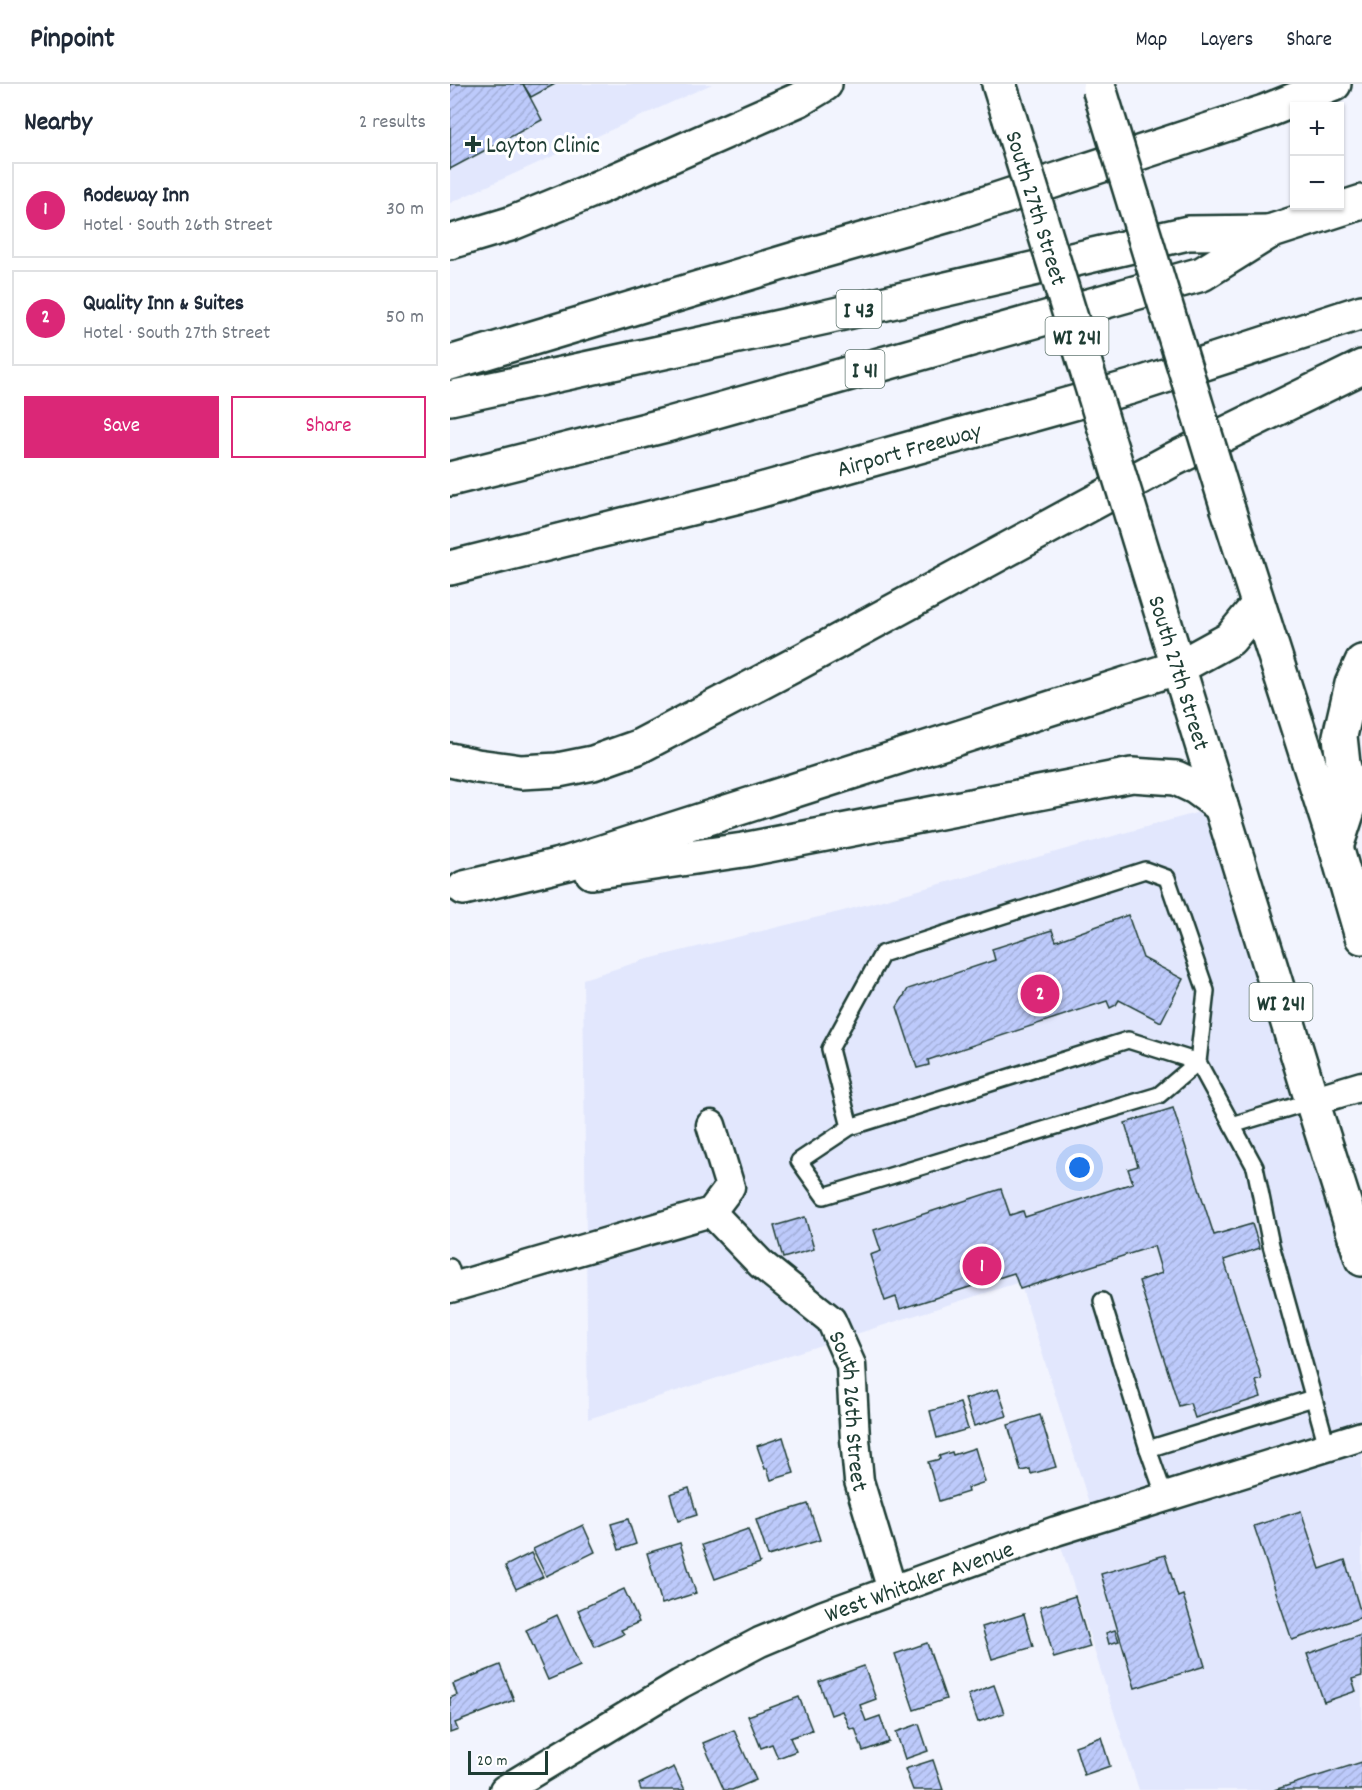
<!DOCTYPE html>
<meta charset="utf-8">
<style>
body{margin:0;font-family:Dekko,sans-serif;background:#f6f6f7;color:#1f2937}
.controls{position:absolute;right:18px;top:18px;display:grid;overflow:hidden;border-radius:0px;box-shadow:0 2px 4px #0004}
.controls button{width:54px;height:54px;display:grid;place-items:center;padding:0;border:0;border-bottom:2px solid #e0e1e3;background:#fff;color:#1f2937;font:30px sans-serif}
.scale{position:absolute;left:18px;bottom:15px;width:80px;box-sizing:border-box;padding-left:6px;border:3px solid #1f3d34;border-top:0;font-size:16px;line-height:21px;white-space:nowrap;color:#1f3d34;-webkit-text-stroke:4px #fff;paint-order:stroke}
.you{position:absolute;left:630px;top:1084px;width:21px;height:21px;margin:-15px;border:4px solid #fff;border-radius:50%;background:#1a73e8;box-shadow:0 0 0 9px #1a73e833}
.badge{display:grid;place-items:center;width:39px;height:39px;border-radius:50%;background:#db2777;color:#fff;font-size:20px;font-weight:700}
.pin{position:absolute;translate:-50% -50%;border:3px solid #fff;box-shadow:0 2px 6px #0006}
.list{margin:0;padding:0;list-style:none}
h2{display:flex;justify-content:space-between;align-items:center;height:78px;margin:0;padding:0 24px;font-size:26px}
h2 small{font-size:20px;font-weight:400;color:#747a83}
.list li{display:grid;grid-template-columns:39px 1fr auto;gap:18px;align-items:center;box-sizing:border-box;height:96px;margin:0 12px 12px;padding:0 12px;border:2px solid #e0e1e3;border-radius:0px}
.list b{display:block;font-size:22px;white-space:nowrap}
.list p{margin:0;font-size:20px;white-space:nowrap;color:#747a83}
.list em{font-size:20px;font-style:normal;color:#747a83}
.actions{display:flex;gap:12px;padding:18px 24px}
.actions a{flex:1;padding:14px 0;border:2px solid #db2777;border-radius:0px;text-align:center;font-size:21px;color:#db2777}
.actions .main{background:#db2777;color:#fff}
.map{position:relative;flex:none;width:912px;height:1706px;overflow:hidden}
header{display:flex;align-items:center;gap:36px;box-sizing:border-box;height:84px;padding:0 30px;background:#fff;border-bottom:2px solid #e0e1e3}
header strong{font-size:28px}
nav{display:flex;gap:33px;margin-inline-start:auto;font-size:21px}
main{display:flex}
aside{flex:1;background:#fff}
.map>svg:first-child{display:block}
.built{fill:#e2e7fd}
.building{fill:url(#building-hatch);stroke:#1f3d34;stroke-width:1.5}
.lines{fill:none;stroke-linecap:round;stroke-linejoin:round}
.lane-casing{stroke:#1f3d34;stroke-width:20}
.street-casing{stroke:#1f3d34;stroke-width:33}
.primary-casing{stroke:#1f3d34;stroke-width:38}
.highway-casing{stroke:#1f3d34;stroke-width:38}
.lane{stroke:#fff;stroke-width:15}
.street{stroke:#fff;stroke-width:28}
.primary{stroke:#fff;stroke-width:33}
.highway{stroke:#fff;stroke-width:33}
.primary-bridge-casing{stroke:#1f3d34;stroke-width:38;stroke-linecap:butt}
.primary-bridge{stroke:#fff;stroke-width:33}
.poi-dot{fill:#1f3d34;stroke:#fff;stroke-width:2}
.labels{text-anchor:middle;stroke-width:6;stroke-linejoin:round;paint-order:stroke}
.shield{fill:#fff;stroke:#627771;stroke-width:1.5}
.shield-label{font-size:22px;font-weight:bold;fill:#1f3d34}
.poi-label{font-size:24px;fill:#1f3d34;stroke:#fff;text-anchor:start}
.street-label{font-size:24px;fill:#1f3d34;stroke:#fff}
</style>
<header>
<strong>Pinpoint</strong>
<nav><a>Map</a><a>Layers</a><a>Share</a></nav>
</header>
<main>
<aside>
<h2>Nearby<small>2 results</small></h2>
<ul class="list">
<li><span class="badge">1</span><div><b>Rodeway Inn</b><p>Hotel · South 26th Street</p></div><em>30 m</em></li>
<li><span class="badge">2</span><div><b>Quality Inn &amp; Suites</b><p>Hotel · South 27th Street</p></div><em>50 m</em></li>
</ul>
<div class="actions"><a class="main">Save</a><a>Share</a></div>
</aside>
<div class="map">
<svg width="912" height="1706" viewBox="0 0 912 1706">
<defs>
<pattern id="building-hatch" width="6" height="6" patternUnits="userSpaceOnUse" patternTransform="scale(1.5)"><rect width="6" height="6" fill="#bdcafb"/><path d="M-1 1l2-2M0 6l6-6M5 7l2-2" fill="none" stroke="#a2aed8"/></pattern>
</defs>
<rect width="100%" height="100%" fill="#f2f4fe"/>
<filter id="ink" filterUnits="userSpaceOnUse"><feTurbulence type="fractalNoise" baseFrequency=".0167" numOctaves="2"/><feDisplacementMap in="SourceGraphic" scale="12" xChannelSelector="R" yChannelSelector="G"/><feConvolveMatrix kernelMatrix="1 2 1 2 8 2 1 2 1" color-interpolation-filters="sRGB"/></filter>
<g filter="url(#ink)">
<g class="built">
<polygon points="0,0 262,0 0,119"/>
<polygon points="771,722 912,1175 912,1706 689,1706 606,1447 644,1435 570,1198 138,1335 133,895 194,876 393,827"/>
</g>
<g class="building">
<polygon points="0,0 73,0 92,36 0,85"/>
<polygon points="73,0 105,0 81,13"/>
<polygon points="678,831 693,874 733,895 711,938 669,916 666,921 660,924 657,917 478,976 479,981 467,984 447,923 458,905 545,876 542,865 602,846 606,857"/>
<polygon points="723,1024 764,1151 802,1140 810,1164 774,1176 812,1295 806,1297 811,1313 745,1334 740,1319 729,1322 689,1197 712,1189 704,1162 570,1205 564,1189 450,1225 446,1213 435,1217 420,1171 431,1167 424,1146 551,1105 560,1131 573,1127 575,1133 683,1099 678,1085 688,1082 675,1039"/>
<polygon points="355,1133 364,1165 333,1174 324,1142"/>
<polygon points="548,1305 557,1332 524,1342 515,1315"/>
<polygon points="510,1319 518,1345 487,1354 480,1327"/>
<polygon points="590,1331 606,1383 581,1390 580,1385 571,1387 558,1341"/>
<polygon points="333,1353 344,1389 321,1396 317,1384 315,1385 307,1362"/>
<polygon points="525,1364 535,1398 517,1404 518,1408 489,1417 478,1378 490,1375 489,1372 502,1368 503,1371"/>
<polygon points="239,1404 247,1431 228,1437 220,1410"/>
<polygon points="358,1420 370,1456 318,1472 306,1436"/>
<polygon points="851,1427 870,1485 895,1476 912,1533 842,1556 804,1442"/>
<polygon points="178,1435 186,1460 169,1466 161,1440"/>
<polygon points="133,1441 145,1468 96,1492 83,1465"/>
<polygon points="298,1445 310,1479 265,1495 252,1461"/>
<polygon points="230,1459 246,1509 212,1520 197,1469"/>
<polygon points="81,1469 93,1493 66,1505 55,1482"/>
<polygon points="715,1471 728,1513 733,1511 755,1582 685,1604 651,1490"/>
<polygon points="174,1505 189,1538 171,1546 174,1550 145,1563 128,1526"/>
<polygon points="625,1512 640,1563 604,1574 590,1523"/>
<polygon points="574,1530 583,1563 542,1575 532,1543"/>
<polygon points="107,1531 130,1582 98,1596 76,1546"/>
<polygon points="665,1546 669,1557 659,1560 656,1549"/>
<polygon points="911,1551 912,1592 902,1595 906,1607 874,1618 857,1570"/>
<polygon points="477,1559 496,1615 464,1626 445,1570"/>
<polygon points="50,1581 64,1616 5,1639 8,1646 0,1649 0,1614 7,1611 3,1600"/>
<polygon points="414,1582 426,1615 410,1621 416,1637 430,1632 439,1658 413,1667 405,1644 400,1645 392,1627 381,1631 369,1598"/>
<polygon points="544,1601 554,1629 528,1638 518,1611"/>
<polygon points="349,1613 362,1646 340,1654 346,1667 328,1674 322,1660 311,1664 298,1632"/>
<polygon points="469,1640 478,1667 455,1675 446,1648"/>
<polygon points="284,1646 306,1696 282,1706 274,1706 253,1659"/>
<polygon points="651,1653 660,1682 634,1691 625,1662"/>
<polygon points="483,1676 493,1706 463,1706 455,1685"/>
<polygon points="912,1678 912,1706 824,1706"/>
<polygon points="224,1683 235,1706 191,1706 189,1700"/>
</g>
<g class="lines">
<g class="lane-casing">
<g id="lane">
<polyline points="782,1041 862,1017"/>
<polyline points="400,1043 349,1077 374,1112 709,1011 748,978 678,956 400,1043 380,965 432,870 695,786 717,794 756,907 748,978 805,1083 821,1161 877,1362"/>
<polyline points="0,1183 6,1202"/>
<polyline points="652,1217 698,1365 715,1413"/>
<polyline points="698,1365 863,1314"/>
</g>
</g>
<g class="street-casing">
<g id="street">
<polyline points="862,1017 912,1002"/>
<path id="s1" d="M 261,1128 L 311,1180 L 381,1236 L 401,1281 L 405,1355 L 409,1397 L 442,1506"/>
<polyline points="0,1204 261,1128 280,1103 261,1041"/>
<path id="s2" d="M 54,1706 L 230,1600 L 310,1558 L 374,1531 L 606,1447 L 912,1352"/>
</g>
</g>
<g class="primary-casing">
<g id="primary">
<polyline points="549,0 559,32"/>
<polyline points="778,425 886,763 912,853"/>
<path id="s3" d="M 694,472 L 862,1017 L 912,1175"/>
</g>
</g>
<g class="highway-casing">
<g id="highway">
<polyline points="0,158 60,140 138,108 350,15 375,0"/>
<polyline points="0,279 352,173 506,129 814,28 884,0"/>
<polyline points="0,314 376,233 738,149 819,148"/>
<polyline points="0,395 216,341 752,190 819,148 912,118"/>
<path id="s4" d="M 0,484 L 293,411 L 681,303 L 912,228"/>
<polyline points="0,676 27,682 71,688 108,686 143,679 188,663 346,580 722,376 912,283"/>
<polyline points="886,763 902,714 893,680 890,652 902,600 912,578"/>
<polyline points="142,788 293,766 682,691 726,694 745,703 771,722"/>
<polyline points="14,804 118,779 729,583 780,555 808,521"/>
</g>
</g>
<use href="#lane" class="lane"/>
<use href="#street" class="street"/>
<use href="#primary" class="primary"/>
<use href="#highway" class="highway"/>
<g class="primary-bridge-casing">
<g id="primary-bridge">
<polyline points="649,4 778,425"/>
<path id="s5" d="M 559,32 L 694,472"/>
</g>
</g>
<use href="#primary-bridge" class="primary-bridge"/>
</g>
</g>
<path class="poi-dot" d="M20 51h6v6h6v6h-6v6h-6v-6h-6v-6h6z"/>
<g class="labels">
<g class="shield">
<rect x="386.5" y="206" width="45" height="38" rx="4.5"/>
<rect x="595.5" y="233" width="63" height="38" rx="4.5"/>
<rect x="395.5" y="266" width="39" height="38" rx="4.5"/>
<rect x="799.5" y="899" width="63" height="38" rx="4.5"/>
</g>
<g class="shield-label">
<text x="409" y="233">I 43</text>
<text x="627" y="260">WI 241</text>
<text x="415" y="293">I 41</text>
<text x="831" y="926">WI 241</text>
</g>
<g class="poi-label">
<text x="36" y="68">Layton Clinic</text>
</g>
<g class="street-label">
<text dy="8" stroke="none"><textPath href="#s5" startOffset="96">South 27th Street</textPath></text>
<text dy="8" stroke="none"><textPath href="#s4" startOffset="474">Airport Freeway</textPath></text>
<text dy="8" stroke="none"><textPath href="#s3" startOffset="122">South 27th Street</textPath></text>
<text dy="8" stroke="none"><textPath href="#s1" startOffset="256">South 26th Street</textPath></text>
<text dy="8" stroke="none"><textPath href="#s2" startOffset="466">West Whitaker Avenue</textPath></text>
</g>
</g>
</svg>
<div class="controls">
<button>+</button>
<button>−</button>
</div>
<div class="scale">20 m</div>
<div class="you"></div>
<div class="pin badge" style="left:532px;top:1182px">1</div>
<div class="pin badge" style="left:590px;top:910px">2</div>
</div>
</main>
